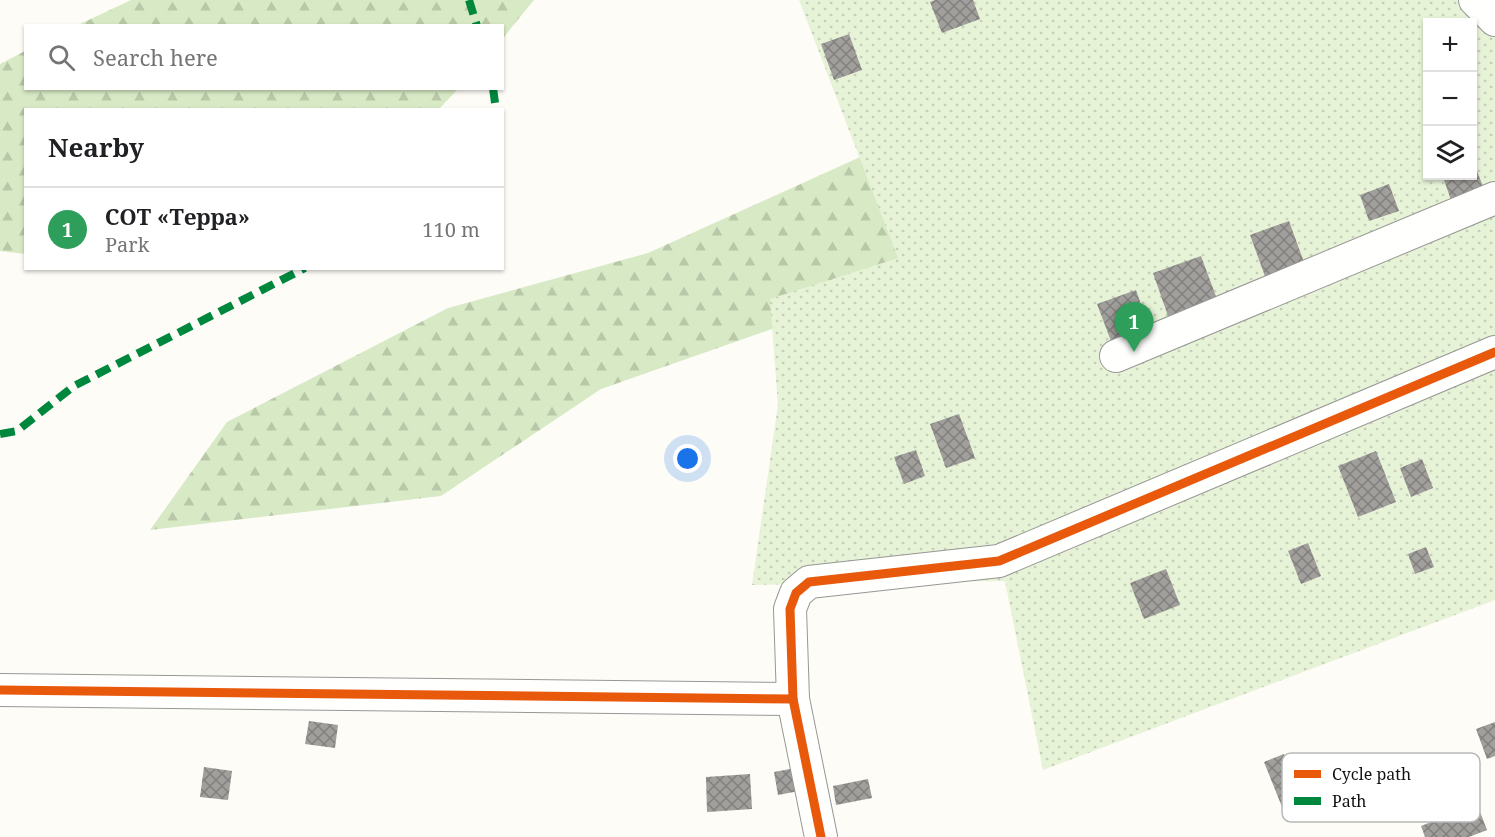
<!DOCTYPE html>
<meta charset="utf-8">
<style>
body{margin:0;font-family:"Noto Serif",serif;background:#f2f2f2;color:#202124}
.controls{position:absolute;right:18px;top:18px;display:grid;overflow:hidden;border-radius:0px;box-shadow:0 2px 4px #0004}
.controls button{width:54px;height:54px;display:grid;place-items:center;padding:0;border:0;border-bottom:2px solid #e0e0e0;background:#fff;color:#202124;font:30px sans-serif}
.you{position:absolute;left:688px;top:459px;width:21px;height:21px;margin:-15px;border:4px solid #fff;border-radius:50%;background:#1a73e8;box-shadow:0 0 0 9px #1a73e833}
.badge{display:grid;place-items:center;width:39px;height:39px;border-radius:50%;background:#646362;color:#fff;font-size:20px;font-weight:700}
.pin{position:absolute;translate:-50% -50px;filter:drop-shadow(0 2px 3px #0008)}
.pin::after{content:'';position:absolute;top:32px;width:21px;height:18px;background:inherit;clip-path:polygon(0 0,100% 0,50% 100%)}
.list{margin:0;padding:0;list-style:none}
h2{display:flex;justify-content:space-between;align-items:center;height:78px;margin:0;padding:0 24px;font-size:26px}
h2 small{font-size:20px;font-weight:400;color:#757577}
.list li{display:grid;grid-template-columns:39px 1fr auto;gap:18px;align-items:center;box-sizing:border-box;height:84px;padding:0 24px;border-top:2px solid #e0e0e0}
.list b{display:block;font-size:22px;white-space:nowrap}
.list p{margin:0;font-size:20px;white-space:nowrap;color:#757577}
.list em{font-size:20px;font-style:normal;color:#757577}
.icon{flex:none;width:33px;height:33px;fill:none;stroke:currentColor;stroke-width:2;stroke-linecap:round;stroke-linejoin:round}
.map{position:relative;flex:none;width:1495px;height:837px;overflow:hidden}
.search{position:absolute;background:#fff;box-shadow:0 2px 4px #0004;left:24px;top:24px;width:480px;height:66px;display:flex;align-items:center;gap:15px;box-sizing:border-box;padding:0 21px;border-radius:0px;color:#757577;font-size:22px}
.panel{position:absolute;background:#fff;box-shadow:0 2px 4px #0004;left:24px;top:108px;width:480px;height:162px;border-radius:0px}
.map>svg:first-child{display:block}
.forest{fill:url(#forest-firs)}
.garden{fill:url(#garden-dots);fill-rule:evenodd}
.building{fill:url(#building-cross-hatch)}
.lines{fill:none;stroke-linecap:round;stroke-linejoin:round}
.street-casing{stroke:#979795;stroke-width:34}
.street{stroke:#fffffe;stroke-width:32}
.quiet{stroke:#00873e;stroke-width:8;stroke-dasharray:15 8;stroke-linecap:butt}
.cycleway-casing{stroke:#fff;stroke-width:13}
.cycleway{stroke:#e8590c;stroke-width:9}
.key{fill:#fff;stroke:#b8b8b8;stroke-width:1.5}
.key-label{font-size:16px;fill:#111}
</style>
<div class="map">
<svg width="1495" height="837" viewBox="0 0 1495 837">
<defs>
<pattern id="forest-firs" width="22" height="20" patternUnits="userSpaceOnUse" patternTransform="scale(1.5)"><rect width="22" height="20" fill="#d8eac5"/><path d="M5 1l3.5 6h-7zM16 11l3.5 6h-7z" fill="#b8c8a8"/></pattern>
<pattern id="garden-dots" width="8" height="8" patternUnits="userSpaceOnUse" patternTransform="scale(1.5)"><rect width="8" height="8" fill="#e7f3d7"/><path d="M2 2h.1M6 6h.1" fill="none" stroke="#c5cfb8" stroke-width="1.8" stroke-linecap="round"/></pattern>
<pattern id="building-cross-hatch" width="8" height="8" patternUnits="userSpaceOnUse" patternTransform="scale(1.5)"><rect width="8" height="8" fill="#a19f9c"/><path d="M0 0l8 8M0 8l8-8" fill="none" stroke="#82807e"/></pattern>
</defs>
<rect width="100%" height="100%" fill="#fdfcf7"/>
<g class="forest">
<polygon points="131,0 534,0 503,38 502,26 78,25"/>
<polygon points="1207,0 1329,14 789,323 601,389 441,496 150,530 227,422 448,308 648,253"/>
<polygon points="25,51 26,88 458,89 439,109 26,110 25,254 0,251 0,64"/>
</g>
<path class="garden" d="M 799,0 L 1495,0 L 1495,600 L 1043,770 L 1005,581 L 752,585 L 778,405 L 770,299 L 898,258 ZM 1428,22 L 1472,22 L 1472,176 L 1428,176 Z"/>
<g class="building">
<polygon points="935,0 973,0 980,19 942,33 930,2"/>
<polygon points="849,34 862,70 834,80 821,44"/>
<polygon points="1475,166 1486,194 1453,206 1443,177 1472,176 1472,167"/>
<polygon points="1389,184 1399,211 1369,221 1360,195"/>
<polygon points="1289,221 1305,265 1266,279 1250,235"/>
<polygon points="1201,256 1217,299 1168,316 1153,273"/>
<polygon points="1136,290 1149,328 1111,341 1097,304"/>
<polygon points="959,414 975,458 946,468 930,424"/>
<polygon points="916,450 925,476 904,484 894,457"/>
<polygon points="1376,451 1396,502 1358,517 1338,466"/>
<polygon points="1422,459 1433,488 1411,497 1400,468"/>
<polygon points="1308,543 1321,576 1301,584 1288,551"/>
<polygon points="1426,547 1434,567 1415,574 1408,554"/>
<polygon points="1166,569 1180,605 1144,619 1130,583"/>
<polygon points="309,721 338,725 335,748 305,744"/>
<polygon points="1495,722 1495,756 1487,759 1476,729"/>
<polygon points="1284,754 1305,810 1286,817 1264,762"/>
<polygon points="204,767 232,771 228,800 200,797"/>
<polygon points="795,768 799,791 778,795 774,772"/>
<polygon points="750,774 752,809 707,812 706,777"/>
<polygon points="868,779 872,798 836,805 833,786"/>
<polygon points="1477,804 1487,830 1469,837 1425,837 1421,826"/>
</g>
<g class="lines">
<g class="street-casing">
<g id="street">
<polyline points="1475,0 1495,20"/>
<polyline points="1116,356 1495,198"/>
<polyline points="0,690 793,699"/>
<polyline points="821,837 793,699 790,609 796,593 809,582 999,561 1495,352"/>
</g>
</g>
<use href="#street" class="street"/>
<g class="quiet">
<polyline points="469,0 477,26"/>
<polyline points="493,88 496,110"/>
<polyline points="0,434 17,431 74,386 305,268"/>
</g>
<g class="cycleway-casing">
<g id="cycleway">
<polyline points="0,690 793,699"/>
<polyline points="821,837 793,699 790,609 796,593 809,582 999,561 1495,352"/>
</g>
</g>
<use href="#cycleway" class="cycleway"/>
</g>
<rect x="1282" y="753" width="198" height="69" rx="9" class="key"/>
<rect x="1294" y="770" width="27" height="8" fill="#e8590c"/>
<rect x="1294" y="797" width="27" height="8" fill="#00873e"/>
<g class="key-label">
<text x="1332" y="780">Cycle path</text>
<text x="1332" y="807">Path</text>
</g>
</svg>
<div class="controls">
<button>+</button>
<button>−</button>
<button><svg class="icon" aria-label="layers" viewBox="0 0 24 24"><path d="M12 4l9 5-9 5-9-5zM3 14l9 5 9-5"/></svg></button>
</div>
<div class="you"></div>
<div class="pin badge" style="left:1134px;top:352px;background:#2e9e5b">1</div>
<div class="search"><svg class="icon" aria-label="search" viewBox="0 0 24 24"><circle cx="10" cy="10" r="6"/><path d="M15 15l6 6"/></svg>Search here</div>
<section class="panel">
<h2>Nearby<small></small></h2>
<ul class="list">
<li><span class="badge" style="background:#2e9e5b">1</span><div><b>СОТ «Терра»</b><p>Park</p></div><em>110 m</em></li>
</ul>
</section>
</div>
